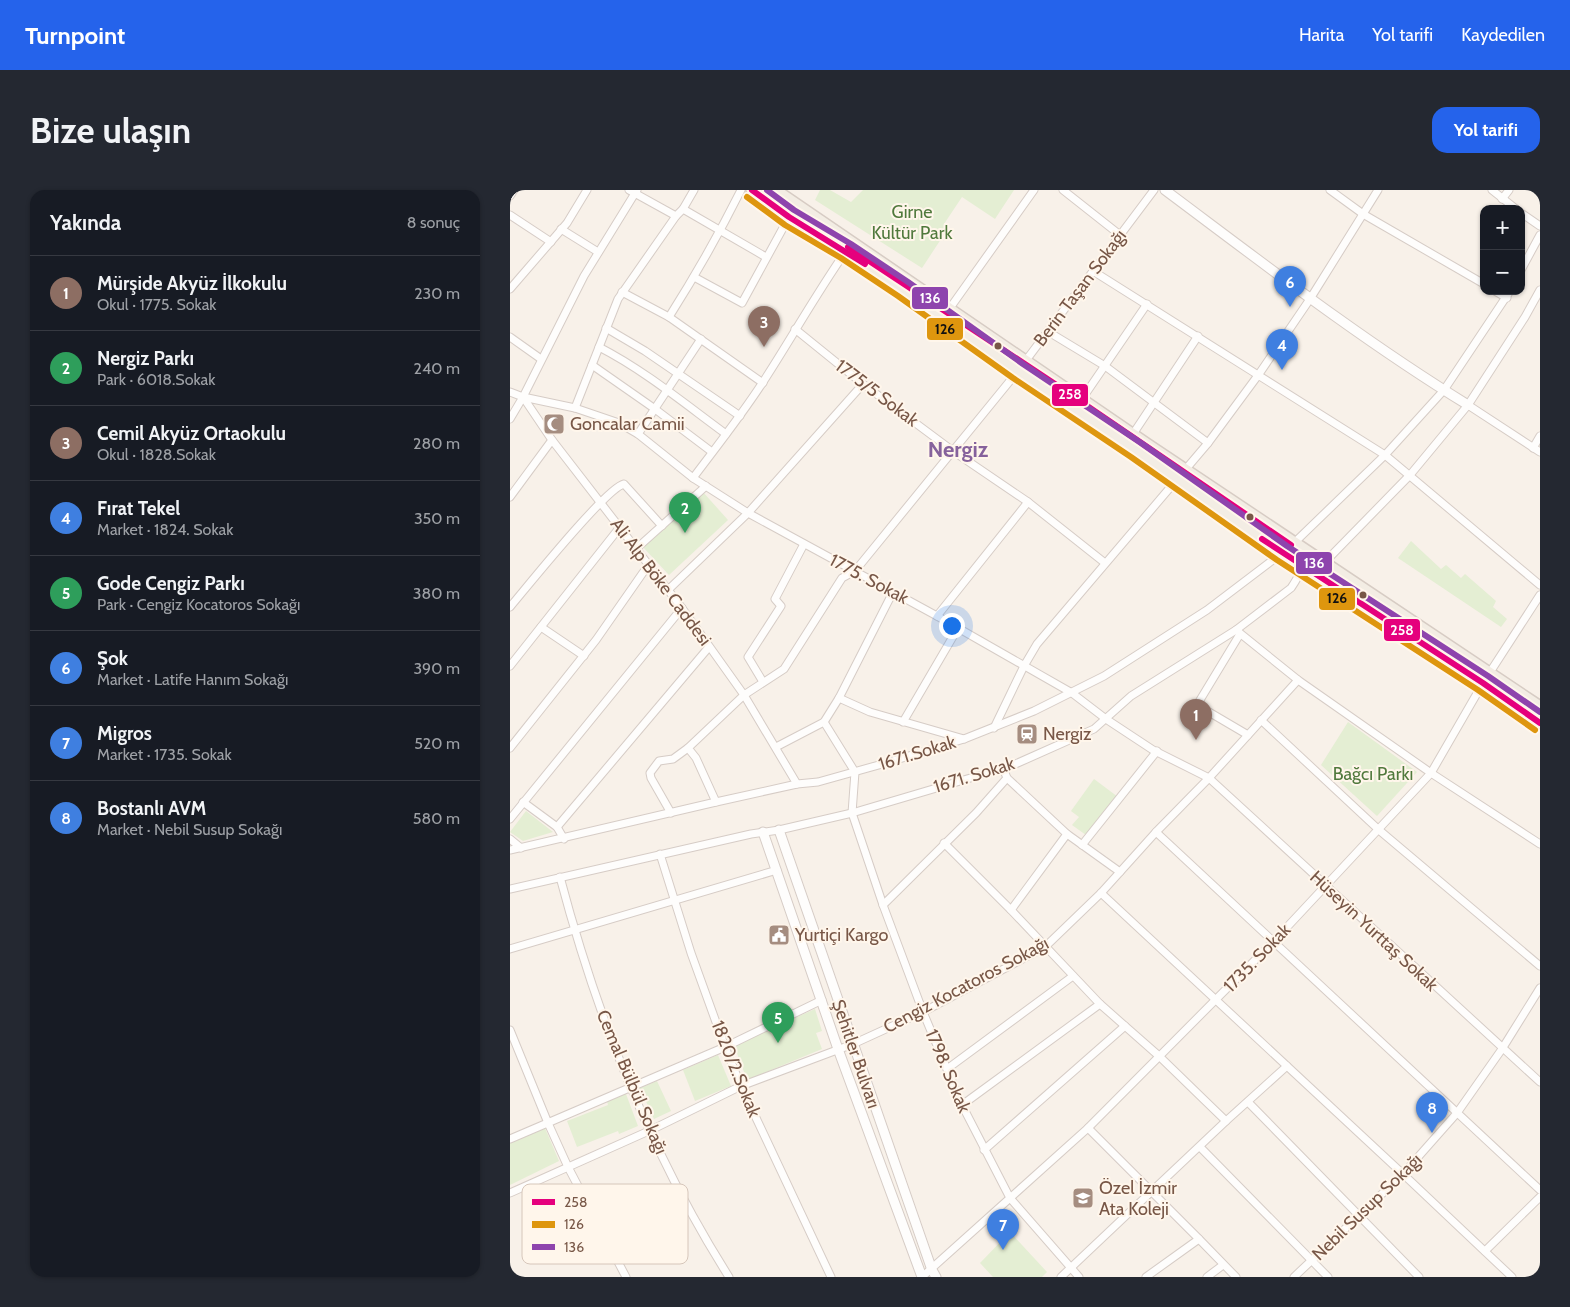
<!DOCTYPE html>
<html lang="tr">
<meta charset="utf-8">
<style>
body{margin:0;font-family:Cabin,sans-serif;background:#242831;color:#f1f3f6}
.controls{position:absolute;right:15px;top:15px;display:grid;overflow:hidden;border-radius:10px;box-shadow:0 1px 4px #0004}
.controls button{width:45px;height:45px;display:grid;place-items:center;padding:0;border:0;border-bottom:1px solid #363941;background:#171b24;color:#f1f3f6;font:25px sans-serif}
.you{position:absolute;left:441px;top:435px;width:18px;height:18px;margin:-12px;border:4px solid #fff;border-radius:50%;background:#1a73e8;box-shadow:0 0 0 8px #1a73e833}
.badge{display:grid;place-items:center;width:32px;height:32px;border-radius:50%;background:#2563eb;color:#fff;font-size:16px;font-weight:700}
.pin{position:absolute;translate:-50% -41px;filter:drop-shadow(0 1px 2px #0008)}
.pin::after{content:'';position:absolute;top:26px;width:18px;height:15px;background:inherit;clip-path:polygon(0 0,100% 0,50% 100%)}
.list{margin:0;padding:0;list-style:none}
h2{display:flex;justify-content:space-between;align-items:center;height:65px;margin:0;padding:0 20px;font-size:21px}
h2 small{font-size:16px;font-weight:400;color:#9ea1a6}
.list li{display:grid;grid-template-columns:32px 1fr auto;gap:15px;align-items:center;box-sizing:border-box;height:75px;padding:0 20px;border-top:1px solid #363941}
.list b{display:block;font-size:19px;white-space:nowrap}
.list p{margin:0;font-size:16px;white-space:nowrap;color:#9ea1a6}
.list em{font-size:16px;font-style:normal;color:#9ea1a6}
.map{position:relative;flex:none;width:1030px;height:1087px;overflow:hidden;border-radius:15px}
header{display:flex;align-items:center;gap:30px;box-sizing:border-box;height:70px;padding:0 25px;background:#2563eb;color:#fff}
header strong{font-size:24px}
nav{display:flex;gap:28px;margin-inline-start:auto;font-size:18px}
.intro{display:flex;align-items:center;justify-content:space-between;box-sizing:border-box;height:120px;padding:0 30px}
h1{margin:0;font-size:35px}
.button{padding:12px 22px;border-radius:15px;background:#2563eb;color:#fff;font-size:18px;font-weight:700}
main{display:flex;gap:30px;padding:0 30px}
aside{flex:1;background:#171b24;border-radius:15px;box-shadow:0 1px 4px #0004}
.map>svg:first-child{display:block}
.green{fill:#e4eed3}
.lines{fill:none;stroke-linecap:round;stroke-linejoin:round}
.minor-casing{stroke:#d6ccc6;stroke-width:9}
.tertiary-casing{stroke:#d6ccc6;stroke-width:11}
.primary-casing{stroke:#d7ccc4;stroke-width:14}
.minor{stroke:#fefdfc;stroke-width:7}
.tertiary{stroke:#fefdfc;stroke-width:9}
.primary{stroke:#f3ede4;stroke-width:11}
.bus-1-casing{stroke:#fff6eb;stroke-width:10}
.bus-2-casing{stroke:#fff6eb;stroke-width:10}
.bus-3-casing{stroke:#fff6eb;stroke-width:10}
.bus-1{stroke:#e5007d;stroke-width:6}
.bus-2{stroke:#de960e;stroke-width:6}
.bus-3{stroke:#8e44ad;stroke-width:6}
.bus-dot{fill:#785747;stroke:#fff6eb;stroke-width:2}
.labels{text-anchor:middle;stroke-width:4;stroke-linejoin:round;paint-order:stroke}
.park-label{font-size:18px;fill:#50793c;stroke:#fff6eb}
.street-label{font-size:18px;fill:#785747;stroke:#fff6eb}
.poi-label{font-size:18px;fill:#785747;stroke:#fff6eb;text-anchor:start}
.district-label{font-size:22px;font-weight:bold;fill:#86629c;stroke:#fff6eb}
.key{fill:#fff6eb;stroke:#d6c6ba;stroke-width:1}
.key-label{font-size:14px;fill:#785747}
.line-badge{stroke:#fff6eb;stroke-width:2}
.badge-label{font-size:14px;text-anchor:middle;font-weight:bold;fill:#fff}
.pale-badge-label{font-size:14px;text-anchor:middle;font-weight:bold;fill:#111}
</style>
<header>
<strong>Turnpoint</strong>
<nav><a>Harita</a><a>Yol tarifi</a><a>Kaydedilen</a></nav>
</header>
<div class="intro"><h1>Bize ulaşın</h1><a class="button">Yol tarifi</a></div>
<main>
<aside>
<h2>Yakında<small>8 sonuç</small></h2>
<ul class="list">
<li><span class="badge" style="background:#8d6e63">1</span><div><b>Mürşide Akyüz İlkokulu</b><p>Okul · 1775. Sokak</p></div><em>230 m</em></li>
<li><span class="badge" style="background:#2e9e5b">2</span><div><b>Nergiz Parkı</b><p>Park · 6018.Sokak</p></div><em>240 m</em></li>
<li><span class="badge" style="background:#8d6e63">3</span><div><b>Cemil Akyüz Ortaokulu</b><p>Okul · 1828.Sokak</p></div><em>280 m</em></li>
<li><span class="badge" style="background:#3f7fe0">4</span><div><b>Fırat Tekel</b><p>Market · 1824. Sokak</p></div><em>350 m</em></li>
<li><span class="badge" style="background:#2e9e5b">5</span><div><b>Gode Cengiz Parkı</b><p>Park · Cengiz Kocatoros Sokağı</p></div><em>380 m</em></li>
<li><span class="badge" style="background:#3f7fe0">6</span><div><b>Şok</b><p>Market · Latife Hanım Sokağı</p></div><em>390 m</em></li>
<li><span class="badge" style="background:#3f7fe0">7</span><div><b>Migros</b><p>Market · 1735. Sokak</p></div><em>520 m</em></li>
<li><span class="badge" style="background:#3f7fe0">8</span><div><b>Bostanlı AVM</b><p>Market · Nebil Susup Sokağı</p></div><em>580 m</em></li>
</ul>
</aside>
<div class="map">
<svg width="1030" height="1087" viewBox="0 0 1030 1087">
<rect width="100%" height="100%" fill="#f8f1e9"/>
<g class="green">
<polygon points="310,0 320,0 341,12 353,0 504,0 485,29 452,7 434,34 439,37 412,78 305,10"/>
<polygon points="192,301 218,330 159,385 132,356"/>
<polygon points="901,351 931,379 936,375 951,388 955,384 986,411 983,417 997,429 991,437 888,368"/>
<polygon points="838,532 907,582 867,626 811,575"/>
<polygon points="584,589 608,607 576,645 562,635 569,627 561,621"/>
<polygon points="16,621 43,642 13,651 0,642"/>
<polygon points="305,819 312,841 306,843 312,859 237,890 224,855"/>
<polygon points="208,865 221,896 185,911 173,880"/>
<polygon points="147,891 161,921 144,929 130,898"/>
<polygon points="116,904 128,936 109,944 108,941 67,957 57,931 98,915 97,911"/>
<polygon points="35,938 49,971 0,995 0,953"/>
<polygon points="500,1042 537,1082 532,1087 483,1087 470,1073"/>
</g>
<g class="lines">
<g class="minor-casing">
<g id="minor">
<polyline points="119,0 166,26 173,19 256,67"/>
<polyline points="553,0 610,45"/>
<polyline points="820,0 853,24 974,94"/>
<polyline points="982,0 1006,19"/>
<polyline points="0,6 4,0"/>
<polyline points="992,9 999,0"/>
<polyline points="173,19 184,0"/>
<polyline points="1011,23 1030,36"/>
<polyline points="0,25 41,52"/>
<polyline points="51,39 88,62"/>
<polyline points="1011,80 1030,45"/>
<polyline points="583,81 875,265 1030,395"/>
<polyline points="184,87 232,113 279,27"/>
<polyline points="0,99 57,33 77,0"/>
<polyline points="985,101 997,108"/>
<polyline points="112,102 159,127 253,193"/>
<polyline points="440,118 524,0"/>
<path d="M 159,127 C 185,86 209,44 231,0"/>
<polyline points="96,138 135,161 230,226"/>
<polyline points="285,139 353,194 443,261 518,312 595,373"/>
<polyline points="537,141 595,176 698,253"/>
<polyline points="0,147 31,169"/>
<path d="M 89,157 C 134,180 175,214 216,244"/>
<polyline points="82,175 145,219 202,262"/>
<polyline points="0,202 13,207 42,250 172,418 234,505 287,594"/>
<polyline points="13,207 65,218 109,233 128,244 183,288 238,323 427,426 562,503 596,529 643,560 699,588 1030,892"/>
<polyline points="572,209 637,114"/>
<polyline points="958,215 1030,262"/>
<polyline points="65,218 108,109 166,26"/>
<polyline points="0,229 13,207 74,86 127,0"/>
<polyline points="128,244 191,149"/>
<polyline points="623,244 688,146"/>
<polyline points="1023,258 1030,246"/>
<path d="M 183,288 C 207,256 231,226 253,192 C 281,149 306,104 336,61"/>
<polyline points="0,307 42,250"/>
<polyline points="784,353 875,265 934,200 1000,101"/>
<polyline points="127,358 196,296"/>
<polyline points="814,373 900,285 958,215 1015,127 1030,100"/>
<polyline points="158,400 238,323 353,194"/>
<path d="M 0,417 C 17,397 96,298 114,294 L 152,336"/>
<polyline points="427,426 518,312"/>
<polyline points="31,437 74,466"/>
<polyline points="726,440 788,490 921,583 1030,654"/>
<polyline points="730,444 687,515 738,545"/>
<polyline points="0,476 110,337"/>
<polyline points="253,492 238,467 271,416 265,409 294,354"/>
<polyline points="329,508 360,522 454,549"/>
<polyline points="751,530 869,640 1030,776"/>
<polyline points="314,532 345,582 342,623 373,715 413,822 452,915 500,1008 569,1087"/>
<polyline points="393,532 448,438"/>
<polyline points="484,538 514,476 527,454 698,253 749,184 800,109 868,0"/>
<polyline points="266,557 314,532 329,508 383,402"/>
<polyline points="0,558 86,450 139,374"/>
<polyline points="493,578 497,588 557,644 610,682"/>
<polyline points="13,612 47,637 54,649"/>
<polyline points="206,612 186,568 178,558 234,505 274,479 332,388 345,381 508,181 644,0"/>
<polyline points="161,623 141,588 140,583 149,571 163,569 178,558"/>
<polyline points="0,629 172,418"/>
<polyline points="47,637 199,457"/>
<polyline points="646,642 1030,1000"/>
<polyline points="0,649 11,658"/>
<polyline points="434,653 501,720 590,814 649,866 716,931"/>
<polyline points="572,655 647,561"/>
<polyline points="0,660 206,612 287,594 308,592 376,573 454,549 524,521 594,486 697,420 772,363"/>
<polyline points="150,664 181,763 215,857 231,896 321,1087"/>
<path d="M 50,687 C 87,827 141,964 219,1087"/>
<path d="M 0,699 L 241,644 L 269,640 L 342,623 L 501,576 L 584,539 L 621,506 L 726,440 L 781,398 C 787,389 791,384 788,374"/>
<polyline points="591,703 893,984 1002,1087"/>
<polyline points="373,715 466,623 497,588"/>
<polyline points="501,720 557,644"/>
<polyline points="0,759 267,680"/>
<polyline points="0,840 38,933 58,977 116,1087"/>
<polyline points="437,879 563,786"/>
<polyline points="738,912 909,1087"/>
<polyline points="452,915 590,814"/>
<polyline points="578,938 689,1049 726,1087"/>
<polyline points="0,949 215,857 312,810"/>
<polyline points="690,957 818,1087"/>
<polyline points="474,960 615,836"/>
<polyline points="0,1003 141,940 231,896 343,854 413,822 535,757 591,703 646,642 699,588 788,490"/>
<polyline points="975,1061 1030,1007"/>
<polyline points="412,1087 578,938 764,751 921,583 973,493 1030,405"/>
<polyline points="551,1087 716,931 777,876"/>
<polyline points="636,1087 689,1049"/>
<polyline points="697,1087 713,1075"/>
<polyline points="784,1087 893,984 947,923 992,859 1030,798"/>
</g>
</g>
<g class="tertiary-casing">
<g id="tertiary">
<path d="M 655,0 C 754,74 852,150 958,215"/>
<polyline points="269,640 422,1080 426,1087"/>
<polyline points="253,642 328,859 412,1087"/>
</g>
</g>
<g class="primary-casing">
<g id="primary">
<polyline points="242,0 279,27 336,61 393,99 508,181 626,260 772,363 973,493 1030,533"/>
<polyline points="265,0 638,255 1030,517"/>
</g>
</g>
<use href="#minor" class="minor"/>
<use href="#tertiary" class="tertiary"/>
<use href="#primary" class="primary"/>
<g class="bus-1-casing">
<g id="bus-1">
<polyline points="242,0 279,27 355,74"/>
<polyline points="338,57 545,194 781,355"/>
<polyline points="752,349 973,493 1030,533"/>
</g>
</g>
<g class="bus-2-casing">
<polyline id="bus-2" points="237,7 275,35 331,68 388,106 503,188 621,267 767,370 968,500 1025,540"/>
</g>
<g class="bus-3-casing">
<polyline id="bus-3" points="257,0 284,20 341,54 398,92 513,174 631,253 777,356 978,486 1030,522"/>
</g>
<use href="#bus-1" class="bus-1"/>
<use href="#bus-2" class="bus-2"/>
<use href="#bus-3" class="bus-3"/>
</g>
<defs>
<g id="mosque-square" transform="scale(1.125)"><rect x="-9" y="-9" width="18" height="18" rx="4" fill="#a58d80" stroke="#fff6eb"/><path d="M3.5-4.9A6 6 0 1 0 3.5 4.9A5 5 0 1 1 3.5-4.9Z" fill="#fff"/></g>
<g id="station-square" transform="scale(1.125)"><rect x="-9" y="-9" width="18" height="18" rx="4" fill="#a58d80" stroke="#fff6eb"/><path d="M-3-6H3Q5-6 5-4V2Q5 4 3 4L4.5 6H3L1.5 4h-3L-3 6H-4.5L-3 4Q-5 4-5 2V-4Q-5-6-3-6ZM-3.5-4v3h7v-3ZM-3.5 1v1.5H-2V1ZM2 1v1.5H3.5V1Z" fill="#fff"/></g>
<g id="civic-square" transform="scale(1.125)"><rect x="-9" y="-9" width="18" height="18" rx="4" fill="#a58d80" stroke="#fff6eb"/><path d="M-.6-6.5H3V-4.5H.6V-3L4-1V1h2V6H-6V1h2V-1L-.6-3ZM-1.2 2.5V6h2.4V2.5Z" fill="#fff"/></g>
<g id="school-square" transform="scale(1.125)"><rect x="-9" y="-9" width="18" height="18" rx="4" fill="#a58d80" stroke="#fff6eb"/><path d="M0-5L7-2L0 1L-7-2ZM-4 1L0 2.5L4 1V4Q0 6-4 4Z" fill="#fff"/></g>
</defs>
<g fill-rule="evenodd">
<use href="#mosque-square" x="44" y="234"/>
<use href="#station-square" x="517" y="544"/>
<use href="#civic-square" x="269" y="745"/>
<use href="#school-square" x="573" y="1008"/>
</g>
<g class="bus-dot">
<circle cx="488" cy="156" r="4.5"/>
<circle cx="740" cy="327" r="4.5"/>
<circle cx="853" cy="405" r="4.5"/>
</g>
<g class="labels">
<g class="park-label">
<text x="402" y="28">Girne<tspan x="402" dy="21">Kültür Park</tspan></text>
<text x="863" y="590">Bağcı Parkı</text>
</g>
<g class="street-label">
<text transform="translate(570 98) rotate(-53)" y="6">Berin Taşan Sokağı</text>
<text transform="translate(367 203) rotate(37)" y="6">1775/5 Sokak</text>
<text transform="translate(359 389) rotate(28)" y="6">1775. Sokak</text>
<text transform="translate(151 392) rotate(53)" y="6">Ali Alp Böke Caddesi</text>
<text transform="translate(407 563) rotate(-17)" y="6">1671.Sokak</text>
<text transform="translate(464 585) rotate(-17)" y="6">1671. Sokak</text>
<text transform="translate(864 741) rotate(43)" y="6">Hüseyin Yurttaş Sokak</text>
<text transform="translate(747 768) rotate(-46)" y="6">1735. Sokak</text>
<text transform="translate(456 795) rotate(-28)" y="6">Cengiz Kocatoros Sokağı</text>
<text transform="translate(346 864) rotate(71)" y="6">Şehitler Bulvarı</text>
<text transform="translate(226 879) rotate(68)" y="6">1820/2.Sokak</text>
<text transform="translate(438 881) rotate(67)" y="6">1798. Sokak</text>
<text transform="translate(122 892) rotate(67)" y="6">Cemal Bülbül Sokağı</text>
<text transform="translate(857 1017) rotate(-44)" y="6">Nebil Susup Sokağı</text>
</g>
<g class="poi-label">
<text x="60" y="240">Goncalar Camii</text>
<text x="533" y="550">Nergiz</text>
<text x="285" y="751">Yurtiçi Kargo</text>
<text x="589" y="1004">Özel İzmir<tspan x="589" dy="21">Ata Koleji</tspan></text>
</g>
<g class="district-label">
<text x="448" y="267">Nergiz</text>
</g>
</g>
<rect x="12" y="994" width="166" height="80" rx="8" class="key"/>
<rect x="22" y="1009" width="23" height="6" fill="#e5007d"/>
<rect x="22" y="1031" width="23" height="7" fill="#de960e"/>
<rect x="22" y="1054" width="23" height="6" fill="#8e44ad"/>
<g class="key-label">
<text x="54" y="1017">258</text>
<text x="54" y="1039">126</text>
<text x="54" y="1062">136</text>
</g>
<g class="line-badge">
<rect x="401" y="96" width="38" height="24" rx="5" fill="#8e44ad"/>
<rect x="416" y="127" width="38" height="24" rx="5" fill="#de960e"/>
<rect x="541" y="193" width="38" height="24" rx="5" fill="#e5007d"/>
<rect x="785" y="361" width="38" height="24" rx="5" fill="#8e44ad"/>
<rect x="808" y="397" width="38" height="24" rx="5" fill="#de960e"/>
<rect x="873" y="428" width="38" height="24" rx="5" fill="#e5007d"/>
</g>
<g class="badge-label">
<text x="420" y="113">136</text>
<text x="560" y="209">258</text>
<text x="804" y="378">136</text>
<text x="892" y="445">258</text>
</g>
<g class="pale-badge-label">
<text x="435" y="144">126</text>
<text x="827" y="413">126</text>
</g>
</svg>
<div class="controls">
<button>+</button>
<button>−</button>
</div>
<div class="you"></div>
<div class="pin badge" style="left:686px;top:550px;background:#8d6e63">1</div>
<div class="pin badge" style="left:175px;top:343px;background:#2e9e5b">2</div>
<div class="pin badge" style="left:254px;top:157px;background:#8d6e63">3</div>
<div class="pin badge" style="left:772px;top:180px;background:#3f7fe0">4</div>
<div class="pin badge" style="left:268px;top:853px;background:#2e9e5b">5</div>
<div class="pin badge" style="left:780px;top:117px;background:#3f7fe0">6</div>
<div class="pin badge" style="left:493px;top:1060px;background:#3f7fe0">7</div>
<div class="pin badge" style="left:922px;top:943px;background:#3f7fe0">8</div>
</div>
</main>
